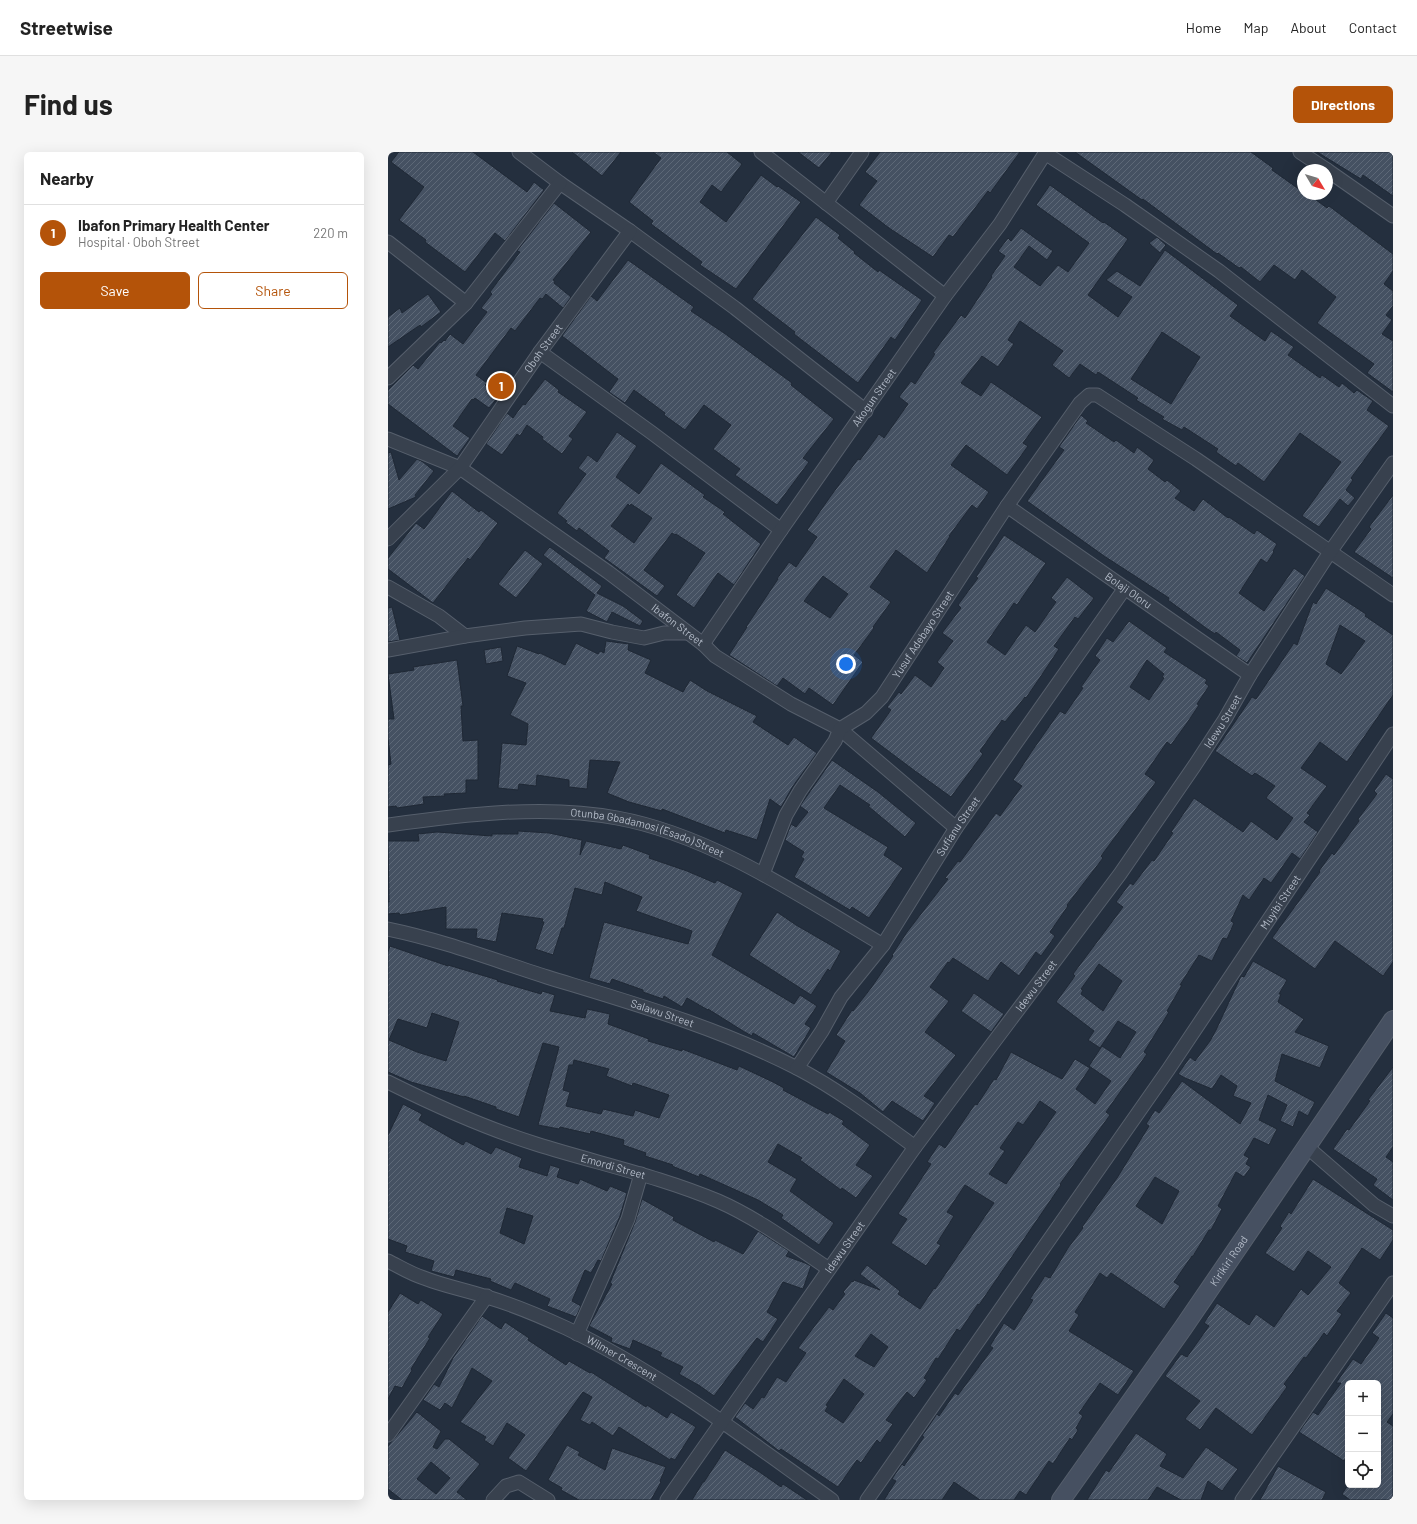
<!DOCTYPE html>
<meta charset="utf-8">
<style>
body{margin:0;font-family:Barlow,sans-serif;background:#f6f6f6;color:#222}
.controls{position:absolute;right:12px;bottom:12px;display:grid;overflow:hidden;border-radius:6px;box-shadow:0 4px 16px #0002}
.controls button{width:36px;height:36px;display:grid;place-items:center;padding:0;border:0;border-bottom:1px solid #e0e0e0;background:#fff;color:#222;font:20px sans-serif}
.compass{position:absolute;left:909px;top:12px;width:36px;height:36px;border-radius:50%;background:#fff;box-shadow:0 4px 16px #0002;rotate:128deg}
.you{position:absolute;left:458px;top:512px;width:14px;height:14px;margin:-10px;border:3px solid #fff;border-radius:50%;background:#1a73e8;box-shadow:0 0 0 6px #1a73e833}
.badge{display:grid;place-items:center;width:26px;height:26px;border-radius:50%;background:#b45309;color:#fff;font-size:13px;font-weight:700}
.pin{position:absolute;translate:-50% -50%;border:2px solid #fff;box-shadow:0 1px 4px #0006}
.list{margin:0;padding:0;list-style:none}
h2{display:flex;justify-content:space-between;align-items:center;height:52px;margin:0;padding:0 16px;font-size:17px}
h2 small{font-size:13px;font-weight:400;color:#767676}
.list li{display:grid;grid-template-columns:26px 1fr auto;gap:12px;align-items:center;box-sizing:border-box;height:56px;padding:0 16px;border-top:1px solid #e0e0e0}
.list b{display:block;font-size:15px;white-space:nowrap}
.list p{margin:0;font-size:13px;white-space:nowrap;color:#767676}
.list em{font-size:13px;font-style:normal;color:#767676}
.actions{display:flex;gap:8px;padding:12px 16px}
.actions a{flex:1;padding:9px 0;border:1px solid #b45309;border-radius:6px;text-align:center;font-size:14px;color:#b45309}
.actions .main{background:#b45309;color:#fff}
.icon{flex:none;width:22px;height:22px;fill:none;stroke:currentColor;stroke-width:2;stroke-linecap:round;stroke-linejoin:round}
.map{position:relative;flex:none;width:1005px;height:1348px;overflow:hidden;border-radius:6px}
header{display:flex;align-items:center;gap:24px;box-sizing:border-box;height:56px;padding:0 20px;background:#fff;border-bottom:1px solid #e0e0e0}
header strong{font-size:19px}
nav{display:flex;gap:22px;margin-inline-start:auto;font-size:14px}
.intro{display:flex;align-items:center;justify-content:space-between;box-sizing:border-box;height:96px;padding:0 24px}
h1{margin:0;font-size:28px}
.button{padding:10px 18px;border-radius:6px;background:#b45309;color:#fff;font-size:14px;font-weight:700}
main{display:flex;gap:24px;padding:0 24px}
aside{flex:1;background:#fff;border-radius:6px;box-shadow:0 4px 16px #0002}
.map>svg:first-child{display:block}
.building{fill:url(#building-hatch);stroke:#1f2835;fill-rule:evenodd}
.lines{fill:none;stroke-linecap:round;stroke-linejoin:round}
.minor-casing{stroke:#565f6c;stroke-width:15}
.secondary-casing{stroke:#565f6c;stroke-width:20}
.minor{stroke:#38414e;stroke-width:13}
.secondary{stroke:#465061;stroke-width:18}
.labels{text-anchor:middle;stroke-width:3;stroke-linejoin:round;paint-order:stroke}
.street-label{font-size:11px;fill:#b4bcc9;stroke:#1d2633}
</style>
<header>
<strong>Streetwise</strong>
<nav><a>Home</a><a>Map</a><a>About</a><a>Contact</a></nav>
</header>
<div class="intro"><h1>Find us</h1><a class="button">Directions</a></div>
<main>
<aside>
<h2>Nearby<small></small></h2>
<ul class="list">
<li><span class="badge">1</span><div><b>Ibafon Primary Health Center</b><p>Hospital · Oboh Street</p></div><em>220 m</em></li>
</ul>
<div class="actions"><a class="main">Save</a><a>Share</a></div>
</aside>
<div class="map">
<svg width="1005" height="1348" viewBox="0 0 1005 1348">
<defs>
<pattern id="building-hatch" width="6" height="6" patternUnits="userSpaceOnUse"><rect width="6" height="6" fill="#455162"/><path d="M-1 1l2-2M0 6l6-6M5 7l2-2" fill="none" stroke="#5d6877"/></pattern>
</defs>
<rect width="100%" height="100%" fill="#242f3e"/>
<g class="building">
<polygon points="11,0 85,0 139,40 146,30 156,38 117,89 107,81 77,120 37,90 38,88 11,68 36,35 3,10"/>
<polygon points="184,0 233,0 214,24"/>
<polygon points="265,0 339,0 354,12 333,40 324,33 312,50 338,70 373,23 389,35 390,34 413,50 348,137 312,113 314,110 263,72 265,69 241,50 273,6"/>
<polygon points="410,0 444,0 431,16"/>
<polygon points="492,0 632,0 602,41 600,39 565,85 561,83 545,105 501,76 471,53 489,29 477,20"/>
<polygon points="687,0 863,0 885,16 884,18 915,40 915,42 920,42 939,56 941,54 1005,102 1005,119 996,132 1005,139 1005,154 998,163 1004,168 994,182 1005,189 1005,240 979,221 986,212 929,171 948,145 914,118 907,128 886,113 872,130 853,115 851,116 830,101 829,102 755,47 754,48"/>
<polygon points="929,0 1005,0 1005,44 975,23 973,27"/>
<path d="M662,33l53,38 1,-1 24,17 -40,56 30,22 14,-20 -26,-17 11,-9 23,15 25,-36 73,55 -8,11 35,25 6,-10 23,16 -6,8 32,23 2,-3 17,12 3,-4 12,10 3,-3 16,11 -6,9 22,16 -38,52 2,2 -7,10 9,8 -7,8 -8,-7 -21,28 -17,-11 39,-54 -41,-29 -36,49 -26,-19 -2,3 -20,-14 2,-3 -34,-22 -2,3 -20,-11 2,-2 -28,-17 2,-2 -40,-26 -2,3 -16,-11 -11,14 -17,-13 11,-14 -43,-30 -12,19 6,4 -16,23 -16,-11 -21,27 20,13 10,-14 51,35 -19,26 5,3 -21,29 -41,-30 -15,20 38,27 -12,17 -5,-4 -23,31h1l-23,37 -31,-23 -26,37 21,15 -18,25 1,1 -20,27 9,7 -30,43 -24,-17 -4,6 -22,-16 -6,8 -48,-31 18,-28h-1l32,-48h-1l12,-17 7,5 21,-30 -10,-7 23,-33 28,-38 2,1 19,-26 5,4 24,-34 -9,-7 12,-16 4,3 20,-30 -2,-1 28,-38 4,3 27,-41 -1,-1 14,-20 -7,-5 10,-13 3,3 10,-13 32,23 -6,9 -18,-14 -15,21 26,19 18,-21 10,7 21,-29 -53,-38zM774,180l38,25 -29,47 -40,-25zM435,424l25,18 -18,24 -26,-17z"/>
<polygon points="166,51 203,80 165,128 167,129 166,131 183,145 175,156 158,142 154,147 152,146 127,179 123,176 88,223 99,231 97,233 111,244 101,256 87,246 85,248 84,247 65,274 82,286 69,304 0,252 0,238 25,213 30,217 52,190 53,191 56,188 57,189 62,182 75,192 99,160 93,156 104,142 102,140 132,100 129,99"/>
<polygon points="428,65 452,83 450,86 467,100 466,101 490,120 491,118 534,148 507,188 503,185 470,231 406,182 407,180 364,147"/>
<polygon points="769,85 778,93 772,101 761,91"/>
<polygon points="240,108 306,155 303,159 336,181 404,231 403,233 446,267 415,306 421,310 389,353 347,323 352,317 325,297 343,273 316,253 297,278 276,263 277,261 246,238 237,251 221,240 230,227 174,184 203,144 209,149"/>
<polygon points="40,142 53,160 33,175 32,173 0,195 0,165 12,156 14,161"/>
<polygon points="157,227 171,238 170,240 199,260 181,284 185,287 174,302 154,287 155,285 139,273 132,284 129,282 114,303 98,292 119,261 125,266 135,252 137,253"/>
<polygon points="693,263 700,269 698,271 726,290 728,288 746,301 749,295 766,308 760,317 777,330 779,328 793,339 787,346 806,359 815,347 840,366 841,365 866,382 869,378 889,392 885,399 886,400 879,411 873,407 851,441 876,459 906,416 917,424 859,511 848,504 852,498 828,480 827,482 818,476 780,448 781,446 716,404 639,349 676,298 671,295"/>
<path d="M229,280l20,14 -21,31 23,17 22,-31 44,32 -2,2 22,15 -2,2 38,30 -27,41 -16,-12 -24,35 -18,-13 29,-42 -29,-19 -1,1 -3,-2 -28,37 21,16 -8,10 -53,-38 5,-7 -30,-23 -2,3 -12,-9 2,-1 -10,-8 29,-39 -8,-6 10,-13 9,7zM240,352l2,2 1,-2 21,14 -18,25 -23,-17z"/>
<polygon points="3,300 11,328 29,307 35,310 46,319 27,343 28,345 0,357 0,301"/>
<polygon points="64,339 91,360 93,358 110,371 82,408 80,406 45,451 0,417 0,406 28,371 36,377"/>
<polygon points="1005,343 1005,426 966,400 983,377 981,375"/>
<polygon points="616,383 658,411 629,453 626,451 599,490 617,503 638,473 647,480 668,450 663,446 679,425 706,446 690,467 687,465 666,494 671,497 651,527 638,546 637,545 617,570 614,568 592,599 595,602 563,645 527,619 483,586 503,558 499,555 511,540 513,542 527,523 543,535 556,516 549,510 565,489 554,481 573,456 570,453 590,426 588,425"/>
<polygon points="162,395 214,434 209,441 235,454 255,469 252,474 224,460 219,470 198,459 207,443 155,403"/>
<polygon points="137,398 155,412 128,446 110,432"/>
<path d="M938,436l40,26 -1,2 28,19v60l-46,67 -27,-20 -19,26 26,18 -20,27 3,2 -6,7 14,10 -18,27 -8,-6 -21,30 -7,-5 -15,22 -6,-5 -12,26 3,2 -7,16 -4,-1 -11,23 -13,-6 -19,30h2l-15,26 2,1 -25,40 3,2 -41,58 4,3 -50,69 1,1 -82,120 -1,-1 -18,27 -3,-2 -19,30 -2,-1 -12,20 3,2 -13,18 -7,-6 -21,28 7,4 -13,19 -3,-3 -16,23 -4,-3 -19,27 -57,-38 -2,2 -44,-34 10,-14 8,6 9,-12 2,1 13,-21 9,5 20,-29 -8,-5 31,-41 4,3 12,-16 -2,-2 9,-11 1,1 1,-2 26,10 -20,-16 7,-9 33,26 -2,3 22,15 14,-21 1,1 59,-86 -29,-18 -18,27 7,4 -17,27 4,2 -15,21 -35,-23 16,-24 -9,-5 33,-50 -4,-2 12,-18 6,4 30,-44 2,1 17,-26 2,1 15,-28 51,27 13,-20 15,9 -14,21 19,15 16,-23 -22,-15 13,-20 18,12 16,-26 -18,-11 -18,27 -12,-8 6,-9 -38,-29 19,-26 -2,-2 50,-67 -7,-5 14,-19 3,2 19,-25 2,1 19,-28 -2,-1 23,-34 49,34 8,-11 26,19 16,-22 -27,-20 9,-12 -20,-13 -3,3 -37,-25 37,-54 4,2 38,-56 3,2 16,-43 3,2zM952,473l25,16 -24,33 -15,-10zM711,812l23,17 -19,30 -22,-17 2,-4 -2,-1zM652,949l16,11 -50,72 -17,-10 16,-23 -5,-3 18,-26 5,3zM483,1182l17,13 -14,20 -19,-11zM456,1227l20,15 -21,29 -18,-12 3,-5 -2,-1z"/>
<polygon points="4,455 12,488 0,490 0,456"/>
<path d="M741,469l38,27 -3,4 43,28 -2,3 4,3 -12,18 2,1 -12,18 -16,22 -4,-3 -22,32 11,8 -55,74 2,2 -36,47 1,1 -18,26 5,4 -14,20 -5,-4 -17,24 -18,-14 -13,19 -35,-23 -4,5 -1,-1 -18,25 19,14 -24,31 31,23 -32,41 11,7 -12,18 -31,-20 -9,11 -23,-19 -34,-21 19,-31 -9,-6 16,-25 1,1 18,-23 22,-32 -1,-1 15,-23 41,-53 -3,-1 13,-17 2,1 36,-49 4,3 22,-30 -9,-6 19,-29 28,-40 5,3 18,-26 -2,-1 19,-27 -5,-4 12,-18 6,4zM759,508l17,14 -2,3 2,1 -15,22 -19,-13z"/>
<polygon points="218,489 241,492 240,498 263,508 257,521 295,540 302,528 319,539 369,564 365,570 400,593 406,585 429,601 405,634 393,655 382,647 369,688 338,678 337,681 274,657 274,659 241,650 219,641 232,610 202,608 199,637 181,635 181,628 149,623 148,634 131,632 130,638 110,636 114,591 138,593 140,572 122,563 138,531 119,524 129,494 151,502 152,501 177,513 188,491 210,502 212,499 216,501"/>
<polygon points="113,495 115,509 98,512 96,498"/>
<polygon points="69,508 75,554 73,554 75,589 90,588 90,628 78,628 78,641 56,642 57,644 35,645 36,652 9,656 8,654 0,655 0,613 3,612 0,586 0,567 6,567 0,522 26,518 25,515"/>
<polygon points="444,608 490,640 528,671 517,685 480,654 482,653 452,633 436,656 500,695 496,703 515,716 481,766 464,755 462,758 406,725 416,707 413,705 416,700 397,688 403,672 408,675 420,660 412,654"/>
<polygon points="998,622 1005,627 1005,810 995,824 947,789 927,817 884,786 932,720 931,719 944,701 946,703 971,669 970,667 989,642 986,639"/>
<polygon points="130,679 161,681 194,688 192,703 198,689 233,697 235,693 262,703 261,706 299,719 327,731 329,728 355,741 324,803 406,852 412,843 429,854 417,872 423,876 406,905 365,881 364,884 355,879 320,857 320,858 299,846 294,855 276,844 275,847 255,840 255,838 224,827 222,832 201,826 216,770 300,792 304,779 248,759 254,745 217,730 214,743 187,736 176,776 174,776 165,803 147,797 156,770 154,770 155,767 114,761 108,790 88,786 89,777 58,777 58,755 12,763 11,761 0,762 0,750 1,750 0,689 31,689 30,682 49,680 104,684 104,682 130,682"/>
<polygon points="389,760 408,773 453,799 442,819 440,817 423,843 361,803"/>
<path d="M2,794l58,20v-1l50,15 -1,1 44,13 1,-3 13,4 -5,16 35,7 2,-9 23,5 -2,10 41,15 -1,2 34,10v-2l55,21 2,-4 34,16 11,6 -1,2 45,24 1,-2 15,9 -2,3 28,21 -14,20 17,11 -17,22 -14,-10 -1,2 -41,-30 2,-2 -24,-14 -10,18 29,17 -7,12 44,32 -15,22 -38,-27 2,-3 -25,-15 -58,-26 -1,3 -27,-11 1,-1 -28,-9 1,-3 -23,-8 1,-5 -33,-9 -1,3 -30,-7 -1,2 -21,-4 21,-78 -16,-4 -24,74 -23,-8v-2l-32,-11v1l-53,-15 -23,-10v-120zM44,861l27,9 -13,39 -29,-9 -28,-12 9,-21 29,9zM186,908l35,9 -3,7 26,10 1,-3 36,12 -10,23 -24,-8 -2,6 -30,-7 -2,5 -35,-8 4,-14 -7,-2 6,-25h4z"/>
<path d="M865,809l34,19 -8,14h2l-3,8 26,17 -9,13 34,14 -9,22 -38,-14 -7,27 40,21 -7,14 -9,-5 -6,16 -13,-6 7,-16 -19,-10 -9,25 18,9 -8,16 -15,-7 -10,17 5,3 -3,6 5,3 -7,10 -8,-5 -18,34 4,3 -11,21h-2l-16,26h-1l-18,26 6,4 -16,23 -53,-36 -4,5 -7,-5 -25,39 4,3 -10,16 65,40 -16,24 -18,-12 -21,30 4,3 -7,12 2,2 -6,10 -2,-2 -17,26 -4,-3 -23,34 -6,-4 -6,9h-34l-26,-18 -12,18h-58l12,-19 -4,-2 10,-15 2,2 20,-29 -2,-1 15,-22 2,2 16,-23 3,2 35,-47 -3,-2 14,-23 10,7 19,-30 -3,-1 15,-23 5,2 18,-30 15,-20 -1,-1 35,-49 32,-52 -3,-2 9,-14 4,3 23,-32 58,43 11,-21 -18,-7 4,-10 -16,-11 -9,14 -27,-11 -7,-4 12,-17 5,4 15,-20 6,-11 25,-54 3,1zM767,1025l24,14 -17,33 -26,-18z"/>
<polygon points="586,841 616,862 603,880 573,859"/>
<polygon points="1005,915 1005,995 998,1005 1005,1010 1005,1048 985,1033 989,1027 945,997 959,977 961,978 982,949 980,948"/>
<path d="M15,952l19,10 -3,6 44,25 3,-4 25,13 5,-7 26,11 -3,9 28,9 3,-11 10,3 -3,9 21,7 2,-5 27,12 3,-5 17,7 -7,23 -19,45 -3,-1 -7,13 -6,-3 -13,31 9,5 -5,11 -29,-11 3,-7 -35,-16 -4,7 -21,-9 1,-2 -35,-9 -2,7 -23,-6 3,-10 -29,-9 2,-6 -19,-7v-104zM119,1056l26,8 -9,28 -24,-11z"/>
<polygon points="925,1027 1005,1078 1005,1088 992,1108 974,1096 951,1131 963,1141 949,1159 954,1162 939,1184 936,1181 918,1206 916,1205 896,1232 899,1235 864,1283 828,1256 812,1278 797,1267 812,1249 777,1224 793,1202 799,1205 821,1174 816,1171 829,1151 861,1173 868,1162 886,1175 913,1137 920,1143 943,1115 920,1099 906,1120 877,1101 894,1076 892,1074 901,1060 903,1062"/>
<polygon points="254,1047 286,1065 285,1068 326,1090 327,1088 355,1102 370,1079 401,1099 398,1104 417,1111 423,1114 415,1137 395,1130 379,1160 390,1167 375,1190 369,1186 326,1244 312,1234 291,1222 295,1215 272,1204 274,1201 245,1188 242,1197 223,1190 224,1186 201,1174 224,1132 222,1131 247,1070"/>
<polygon points="12,1141 30,1152 33,1148 55,1162 40,1185 42,1186 23,1217 24,1218 14,1236 7,1234 0,1247 0,1160"/>
<polygon points="998,1161 1005,1166 1005,1262 999,1270 1005,1274 1005,1348 962,1348 954,1342 960,1333 990,1333 990,1231 960,1231 960,1303 956,1309 911,1280 925,1260 930,1263 953,1231 948,1231 965,1207 973,1212 991,1186 984,1181"/>
<polygon points="94,1164 113,1177 117,1170 141,1186 140,1188 178,1213 181,1209 202,1221 203,1220 258,1255 259,1253 279,1266 283,1260 308,1275 287,1308 283,1306 282,1308 231,1275 225,1284 204,1270 202,1273 192,1268 204,1245 195,1240 138,1319 120,1306 137,1283 119,1271 105,1294 96,1288 98,1285 72,1270 104,1229 84,1216 64,1256 57,1251 52,1258 35,1248 46,1232 51,1235 65,1206"/>
<path d="M29,1260l24,19 -8,16 4,2 8,-10h4l31,25 -23,28 10,8h-65l-14,-11v-43zM43,1310l19,16 -14,16 -19,-15z"/>
<polygon points="748,1281 779,1302 772,1314 795,1326 818,1295 850,1317 834,1339 820,1329 813,1348 793,1348 769,1335 760,1348 699,1348 718,1318 721,1320"/>
<polygon points="179,1293 192,1300 190,1303 217,1318 224,1296 278,1315 272,1329 273,1330 263,1348 191,1348 173,1338 174,1336 160,1328"/>
<polygon points="337,1298 373,1321 393,1335 395,1332 419,1348 304,1348 315,1330 316,1330"/>
<polygon points="890,1314 938,1340 934,1348 872,1348"/>
</g>
<g class="lines">
<g class="minor-casing">
<g id="minor">
<polyline points="131,0 172,31 242,79 347,156 478,259"/>
<polyline points="373,0 557,144"/>
<polyline points="912,0 939,18"/>
<polyline points="657,1 737,53 831,119 1005,254"/>
<polyline points="939,18 1005,64"/>
<polyline points="438,51 474,0"/>
<polyline points="0,90 78,151"/>
<polyline points="152,200 264,281 393,378"/>
<polyline points="0,226 78,151 172,31"/>
<path id="s1" d="M0,287l72,29 148,104 95,72 12,12 76,48 49,25 116,99"/>
<path id="s2" d="M619,354l243,169"/>
<path id="s3" d="M0,387l72,-71 80,-116 90,-121"/>
<polyline points="0,435 51,464 77,484"/>
<path id="s4" d="M315,492l78,-114 164,-234 55,-72 46,-72"/>
<polyline points="0,498 77,484 137,476 193,472 224,480 256,486 276,481 299,481"/>
<path id="s5" d="M0,673c72,-10 157,-21 229,-7 94,17 185,79 266,127"/>
<path id="s6" d="M375,722l23,-59 14,-24 35,-50 5,-12 26,-16 16,-16 125,-191 73,-103 9,-8h8l99,64 197,136"/>
<path id="s7" d="M0,777c54,11 106,31 159,48 85,26 170,50 250,91 42,22 80,51 118,79"/>
<path id="s8" d="M409,916l25,-37 19,-34 42,-52 73,-117 169,-240"/>
<path id="s9" d="M0,930c48,24 97,46 148,62 60,19 123,32 182,57 39,17 75,44 111,68"/>
<polyline points="918,994 986,1053 1005,1064"/>
<path id="s10" d="M0,1109c12,6 23,13 36,17 20,8 42,12 63,19 27,8 53,19 79,31 96,46 180,111 266,172"/>
<polyline points="189,1182 240,1067 253,1022"/>
<polyline points="0,1283 99,1144"/>
<polyline points="105,1348 118,1334 131,1330 160,1348"/>
<path id="s11" d="M279,1348l248,-353 205,-273 75,-109 30,-46 25,-44 80,-123 63,-89"/>
<path id="s12" d="M479,1348l301,-430 225,-336"/>
<polyline points="854,1348 1005,1131"/>
</g>
</g>
<g class="secondary-casing">
<g id="secondary">
<path id="s13" d="M673,1348l122,-172 210,-308"/>
</g>
</g>
<use href="#minor" class="minor"/>
<use href="#secondary" class="secondary"/>
</g>
<g class="labels">
<g class="street-label">
<text dy="4" stroke="none"><textPath href="#s3" startOffset="247">Oboh Street</textPath></text>
<text dy="4" stroke="none"><textPath href="#s4" startOffset="300">Akogun Street</textPath></text>
<text dy="4" stroke="none"><textPath href="#s2" startOffset="148">Bolaji Oloru</textPath></text>
<text dy="4" stroke="none"><textPath href="#s1" startOffset="346">Ibafon Street</textPath></text>
<text dy="4" stroke="none"><textPath href="#s6" startOffset="293">Yusuf Adebayo Street</textPath></text>
<text dy="4" stroke="none"><textPath href="#s11" startOffset="957">Idewu Street</textPath></text>
<text dy="4" stroke="none"><textPath href="#s8" startOffset="291">Sufianu Street</textPath></text>
<text dy="4" stroke="none"><textPath href="#s5" startOffset="263">Otunba Gbadamosi (Esado) Street</textPath></text>
<text dy="4" stroke="none"><textPath href="#s12" startOffset="727">Muyibi Street</textPath></text>
<text dy="4" stroke="none"><textPath href="#s11" startOffset="633">Idewu Street</textPath></text>
<text dy="4" stroke="none"><textPath href="#s7" startOffset="287">Salawu Street</textPath></text>
<text dy="4" stroke="none"><textPath href="#s9" startOffset="241">Emordi Street</textPath></text>
<text dy="4" stroke="none"><textPath href="#s11" startOffset="309">Idewu Street</textPath></text>
<text dy="4" stroke="none"><textPath href="#s13" startOffset="292">Kirikiri Road</textPath></text>
<text dy="4" stroke="none"><textPath href="#s10" startOffset="254">Wilmer Crescent</textPath></text>
</g>
</g>
</svg>
<div class="controls">
<button>+</button>
<button>−</button>
<button><svg class="icon" aria-label="locate" viewBox="0 0 24 24"><circle cx="12" cy="12" r="6"/><path d="M12 2v4M12 18v4M2 12h4M18 12h4"/></svg></button>
</div>
<svg class="compass" viewBox="-18 -18 36 36"><path d="M0-13l5 13h-10z" fill="#e53935"/><path d="M0 13l5-13h-10z" fill="#767676"/></svg>
<div class="you"></div>
<div class="pin badge" style="left:113px;top:234px">1</div>
</div>
</main>
